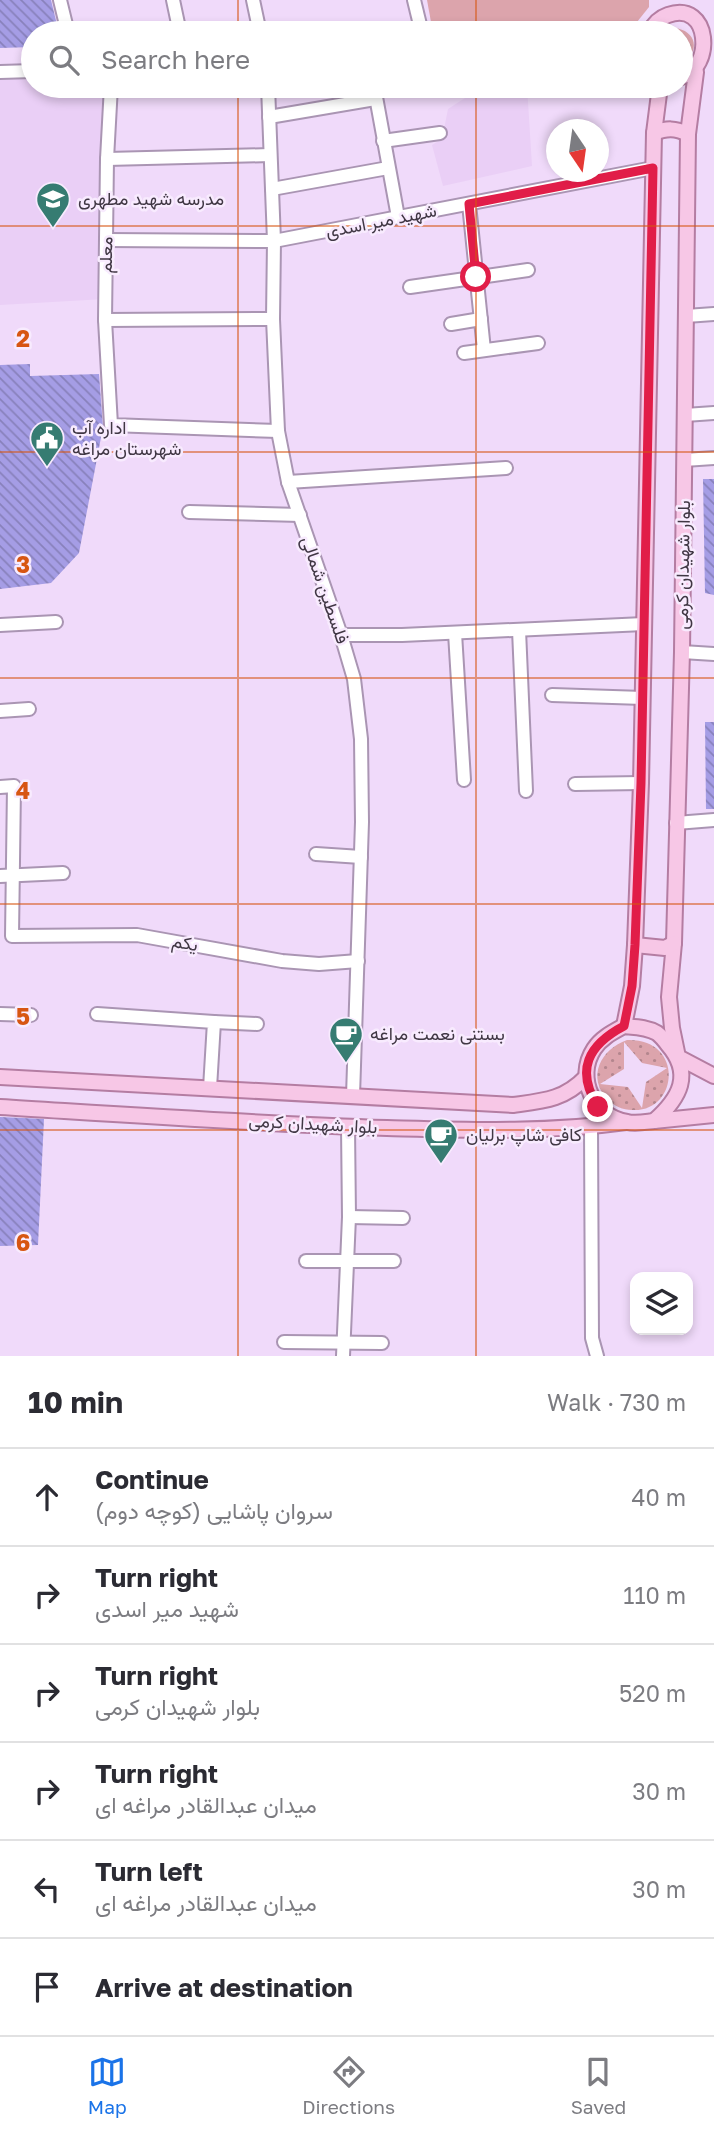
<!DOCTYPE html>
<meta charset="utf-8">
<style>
body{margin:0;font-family:"Golos Text",Vazirmatn,sans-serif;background:#f7f7f7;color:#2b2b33}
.controls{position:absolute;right:21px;bottom:21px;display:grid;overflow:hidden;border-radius:14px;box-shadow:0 4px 10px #0003}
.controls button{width:63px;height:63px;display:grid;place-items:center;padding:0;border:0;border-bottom:2px solid #e1e1e2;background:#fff;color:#2b2b33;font:35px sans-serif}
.compass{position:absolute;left:546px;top:119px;width:63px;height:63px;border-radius:50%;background:#fff;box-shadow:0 4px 10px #0003;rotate:167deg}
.stop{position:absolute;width:21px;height:21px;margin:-16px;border:5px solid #e11d48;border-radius:50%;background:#fff}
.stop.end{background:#e11d48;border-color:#fff;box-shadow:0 2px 7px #0008}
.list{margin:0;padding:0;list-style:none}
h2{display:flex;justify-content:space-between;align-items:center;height:91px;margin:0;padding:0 28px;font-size:30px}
h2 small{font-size:23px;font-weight:400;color:#7c7c81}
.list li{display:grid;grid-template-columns:46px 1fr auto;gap:21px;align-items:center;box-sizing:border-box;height:98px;padding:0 28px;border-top:2px solid #e1e1e2}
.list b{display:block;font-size:26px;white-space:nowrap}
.list p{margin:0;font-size:23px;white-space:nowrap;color:#7c7c81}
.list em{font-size:23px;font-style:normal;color:#7c7c81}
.icon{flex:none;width:38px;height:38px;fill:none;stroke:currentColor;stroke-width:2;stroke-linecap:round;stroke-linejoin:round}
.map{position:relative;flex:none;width:714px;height:1356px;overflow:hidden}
.search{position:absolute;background:#fff;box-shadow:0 4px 10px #0003;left:21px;right:21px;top:21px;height:77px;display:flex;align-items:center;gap:18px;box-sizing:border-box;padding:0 24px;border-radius:38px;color:#7c7c81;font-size:26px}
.sheet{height:679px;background:#fff}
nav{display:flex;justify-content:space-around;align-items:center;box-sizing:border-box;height:98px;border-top:2px solid #e1e1e2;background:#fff;font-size:19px;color:#7c7c81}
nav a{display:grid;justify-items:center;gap:4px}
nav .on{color:#1a73e8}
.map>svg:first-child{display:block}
.built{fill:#eacff6}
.grass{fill:url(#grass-dots);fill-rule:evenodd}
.park{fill:#dca4ac}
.building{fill:url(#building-back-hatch)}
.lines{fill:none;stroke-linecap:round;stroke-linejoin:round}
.minor-casing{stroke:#aa95b3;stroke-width:16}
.major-casing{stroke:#b47da2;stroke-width:18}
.minor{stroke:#fff;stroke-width:12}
.major{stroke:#f7c7e6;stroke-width:14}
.route{stroke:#e11d48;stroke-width:9}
.grid{fill:none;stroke:#d75612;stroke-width:2;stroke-opacity:0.55}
.labels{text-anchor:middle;stroke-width:5;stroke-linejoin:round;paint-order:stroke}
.poi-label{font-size:18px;fill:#403744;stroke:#f8ebfe;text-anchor:start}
.street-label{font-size:18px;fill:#403744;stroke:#f8ebfe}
.grid-label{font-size:23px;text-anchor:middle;font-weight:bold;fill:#d75612;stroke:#f8ebfe;stroke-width:5;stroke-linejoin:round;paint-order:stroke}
</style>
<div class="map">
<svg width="714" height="1356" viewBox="0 0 714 1356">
<defs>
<pattern id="grass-dots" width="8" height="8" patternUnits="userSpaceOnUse" patternTransform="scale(1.75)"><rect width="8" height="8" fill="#dca4ac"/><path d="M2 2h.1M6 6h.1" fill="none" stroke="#b4868e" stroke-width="1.8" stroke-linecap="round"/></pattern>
<pattern id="building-back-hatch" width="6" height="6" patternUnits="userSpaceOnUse" patternTransform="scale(1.75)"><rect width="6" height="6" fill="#a59de5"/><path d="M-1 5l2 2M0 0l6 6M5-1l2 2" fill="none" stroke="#8881bb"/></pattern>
</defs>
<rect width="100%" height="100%" fill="#f0dafa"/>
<g class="built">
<polygon points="33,77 33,86 111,86 105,299 0,305 0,80"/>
<polygon points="466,86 527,86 532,166 443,186 432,145 442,139 448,109 465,98"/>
</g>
<g class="grass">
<path d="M674,28c23,2 27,25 7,35v-30h-18z"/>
<path d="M627,1040c58,-2 52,73 5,70 -9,0 -18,-4 -24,-10 -22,-23 -7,-51 19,-60zM624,1042l18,21 25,5 -21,14 -4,26 -14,-21 -28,-3 24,-15z"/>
</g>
<polygon class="park" points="427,0 649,0 649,7 633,27 433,33"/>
<g class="building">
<polygon points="0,0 51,0 59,33 33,33 33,47 0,48"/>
<polygon points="30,364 30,376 99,374 103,427 79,553 51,583 0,589 0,365"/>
<polygon points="703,479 714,479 714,595 705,593"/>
<polygon points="705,722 714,722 714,809 706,809"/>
<polygon points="0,1117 44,1119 38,1245 0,1246"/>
</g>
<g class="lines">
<g class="minor-casing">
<g id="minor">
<polyline points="60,0 68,33"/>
<polyline points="173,0 180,33"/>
<polyline points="253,0 260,33"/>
<polyline points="414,0 422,33"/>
<polyline points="0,72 33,71"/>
<polyline points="111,86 107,159 105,320 111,425 278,431"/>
<polyline points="268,86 274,241 273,319 278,431 288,482 341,635 354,679 361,739 362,822 353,1096"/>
<polyline points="374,86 398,217"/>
<polyline points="269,117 375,99"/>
<polyline points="383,141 440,133"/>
<polyline points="107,159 270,155"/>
<polyline points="272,189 388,168"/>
<polyline points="469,204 484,350"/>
<polyline points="106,240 274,241 653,168"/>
<polyline points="410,287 528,270"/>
<polyline points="686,316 714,314"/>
<polyline points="105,320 273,319"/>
<polyline points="451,324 481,319"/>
<polyline points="464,353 538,343"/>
<polyline points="685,415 714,413"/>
<polyline points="684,460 714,458"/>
<polyline points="288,482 506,468"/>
<polyline points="189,512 300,515"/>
<polyline points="0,625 56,622"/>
<polyline points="519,630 526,791"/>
<polyline points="455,633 464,780"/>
<polyline points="341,635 402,635 644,624"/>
<polyline points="682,652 714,654"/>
<polyline points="552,695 643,698"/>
<polyline points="0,711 29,709"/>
<polyline points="575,784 641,783"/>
<polyline points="0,787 14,786 12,936 137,935 282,961 319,964 358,961"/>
<polyline points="676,823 714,820"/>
<polyline points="316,854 361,857"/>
<polyline points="0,876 63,873"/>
<polyline points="0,1014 31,1015"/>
<polyline points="97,1014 214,1022 210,1088"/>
<polyline points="214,1022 257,1024"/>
<polyline points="591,1127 592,1338 597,1356"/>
<polyline points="349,1217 403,1218"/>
<polyline points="306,1261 394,1261"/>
<polyline points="284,1342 382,1343"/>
<polyline points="343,1356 349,1217 348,1127"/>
</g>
</g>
<g class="major-casing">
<g id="major">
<path d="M649,33c4,-8 10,-15 19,-18 43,-15 46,54 13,62"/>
<polyline points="696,72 688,134 682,652 674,943 669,997 672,1028 678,1057 714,1076"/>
<path d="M654,133c13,-5 21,-5 34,1"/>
<polyline points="635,945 665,948 674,943"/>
<polyline points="624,1026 632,986 635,945 641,783 654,133 660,86"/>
<path d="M624,1026c11,1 23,1 33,7 4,3 8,8 11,12 25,29 12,53 -14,76 -9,1 -18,3 -27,1 -33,-5 -52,-44 -33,-73 7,-11 19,-17 30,-23z"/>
<path d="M0,1077l513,28c30,-4 51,-5 73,-28"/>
<path d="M0,1107c129,8 258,17 387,21 80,2 159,5 239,-6"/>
<polyline points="654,1121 714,1115"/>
</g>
</g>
<use href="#minor" class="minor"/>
<use href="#major" class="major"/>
</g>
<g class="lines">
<path class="route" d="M476,277l-7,-73 184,-36 -12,615 -6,162 -3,41 -8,40c-36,19 -49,44 -26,81"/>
</g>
<path class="grid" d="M238,0v33M476,0v33M238,86v1270M476,86v1270M0,226h714M0,452h714M0,678h714M0,904h714M0,1130h714"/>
<defs>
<g id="school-pin" transform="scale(1.75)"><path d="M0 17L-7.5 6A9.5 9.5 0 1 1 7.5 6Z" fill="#367c72" stroke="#f8ebfe"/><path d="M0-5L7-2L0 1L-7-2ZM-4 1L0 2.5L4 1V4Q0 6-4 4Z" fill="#fff"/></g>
<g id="civic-pin" transform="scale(1.75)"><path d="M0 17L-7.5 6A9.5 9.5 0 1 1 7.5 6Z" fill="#367c72" stroke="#f8ebfe"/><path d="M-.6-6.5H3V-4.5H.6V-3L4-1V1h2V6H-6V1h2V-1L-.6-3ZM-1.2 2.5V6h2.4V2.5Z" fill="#fff"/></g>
<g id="cafe-pin" transform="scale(1.75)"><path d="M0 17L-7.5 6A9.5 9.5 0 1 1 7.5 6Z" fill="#367c72" stroke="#f8ebfe"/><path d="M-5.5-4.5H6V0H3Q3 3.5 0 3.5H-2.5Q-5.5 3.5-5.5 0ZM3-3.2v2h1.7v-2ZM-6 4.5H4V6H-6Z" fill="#fff"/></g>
</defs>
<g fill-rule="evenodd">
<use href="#school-pin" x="53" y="199"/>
<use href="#civic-pin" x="47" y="438"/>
<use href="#cafe-pin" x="346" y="1034"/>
<use href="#cafe-pin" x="441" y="1135"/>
</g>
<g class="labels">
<g class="poi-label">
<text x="78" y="205">مدرسه شهید مطهری</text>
<text x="72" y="434">اداره آب<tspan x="72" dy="21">شهرستان مراغه</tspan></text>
<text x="370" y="1040">بستنی نعمت مراغه</text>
<text x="466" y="1141">کافی شاپ برلیان</text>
</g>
<g class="street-label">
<text transform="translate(381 221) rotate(-11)" y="6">شهید میر اسدی</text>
<text transform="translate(106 255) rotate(-89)" y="6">معلم</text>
<text transform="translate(683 565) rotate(-89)" y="6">بلوار شهیدان کرمی</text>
<text transform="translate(325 590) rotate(71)" y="6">فلسطین شمالی</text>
<text transform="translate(185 943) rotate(10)" y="6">یکم</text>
<text transform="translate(313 1124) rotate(3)" y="6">بلوار شهیدان کرمی</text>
</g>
</g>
<g class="grid-label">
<text x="23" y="347">2</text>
<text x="23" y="573">3</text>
<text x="23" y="799">4</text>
<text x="23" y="1025">5</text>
<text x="23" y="1251">6</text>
</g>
</svg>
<div class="controls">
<button><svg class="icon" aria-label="layers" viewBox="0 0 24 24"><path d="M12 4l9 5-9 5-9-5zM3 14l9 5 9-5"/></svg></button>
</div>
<svg class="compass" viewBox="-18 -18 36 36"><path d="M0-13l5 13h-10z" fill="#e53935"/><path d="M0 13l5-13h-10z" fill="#7c7c81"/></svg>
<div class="stop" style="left:476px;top:277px"></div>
<div class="stop end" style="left:598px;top:1107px"></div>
<div class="search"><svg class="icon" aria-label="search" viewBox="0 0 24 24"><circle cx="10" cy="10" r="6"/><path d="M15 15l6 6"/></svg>Search here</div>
</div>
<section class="sheet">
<h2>10 min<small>Walk · 730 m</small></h2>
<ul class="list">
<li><svg class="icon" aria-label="ahead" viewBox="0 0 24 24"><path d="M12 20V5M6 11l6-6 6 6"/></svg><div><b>Continue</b><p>سروان پاشایی (کوچه دوم)</p></div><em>40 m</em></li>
<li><svg class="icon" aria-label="right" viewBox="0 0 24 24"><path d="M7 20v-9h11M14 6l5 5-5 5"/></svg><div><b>Turn right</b><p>شهید میر اسدی</p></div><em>110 m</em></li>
<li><svg class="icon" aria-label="right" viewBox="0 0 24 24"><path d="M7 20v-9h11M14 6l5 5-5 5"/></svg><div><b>Turn right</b><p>بلوار شهیدان کرمی</p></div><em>520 m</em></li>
<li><svg class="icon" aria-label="right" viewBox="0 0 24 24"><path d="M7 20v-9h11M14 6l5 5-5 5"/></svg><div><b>Turn right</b><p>میدان عبدالقادر مراغه ای</p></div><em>30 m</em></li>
<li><svg class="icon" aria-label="left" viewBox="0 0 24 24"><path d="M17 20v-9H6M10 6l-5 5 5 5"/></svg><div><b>Turn left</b><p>میدان عبدالقادر مراغه ای</p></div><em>30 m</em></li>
<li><svg class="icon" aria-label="arrive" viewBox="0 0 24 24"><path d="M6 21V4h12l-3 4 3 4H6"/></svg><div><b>Arrive at destination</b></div></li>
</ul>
</section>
<nav>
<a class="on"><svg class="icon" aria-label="map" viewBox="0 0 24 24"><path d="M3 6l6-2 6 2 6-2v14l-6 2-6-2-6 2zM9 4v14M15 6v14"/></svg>Map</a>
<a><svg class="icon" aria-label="directions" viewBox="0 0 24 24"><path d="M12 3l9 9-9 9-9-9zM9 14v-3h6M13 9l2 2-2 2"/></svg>Directions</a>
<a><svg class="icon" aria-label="saved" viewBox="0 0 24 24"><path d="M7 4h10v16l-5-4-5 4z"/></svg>Saved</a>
</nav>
